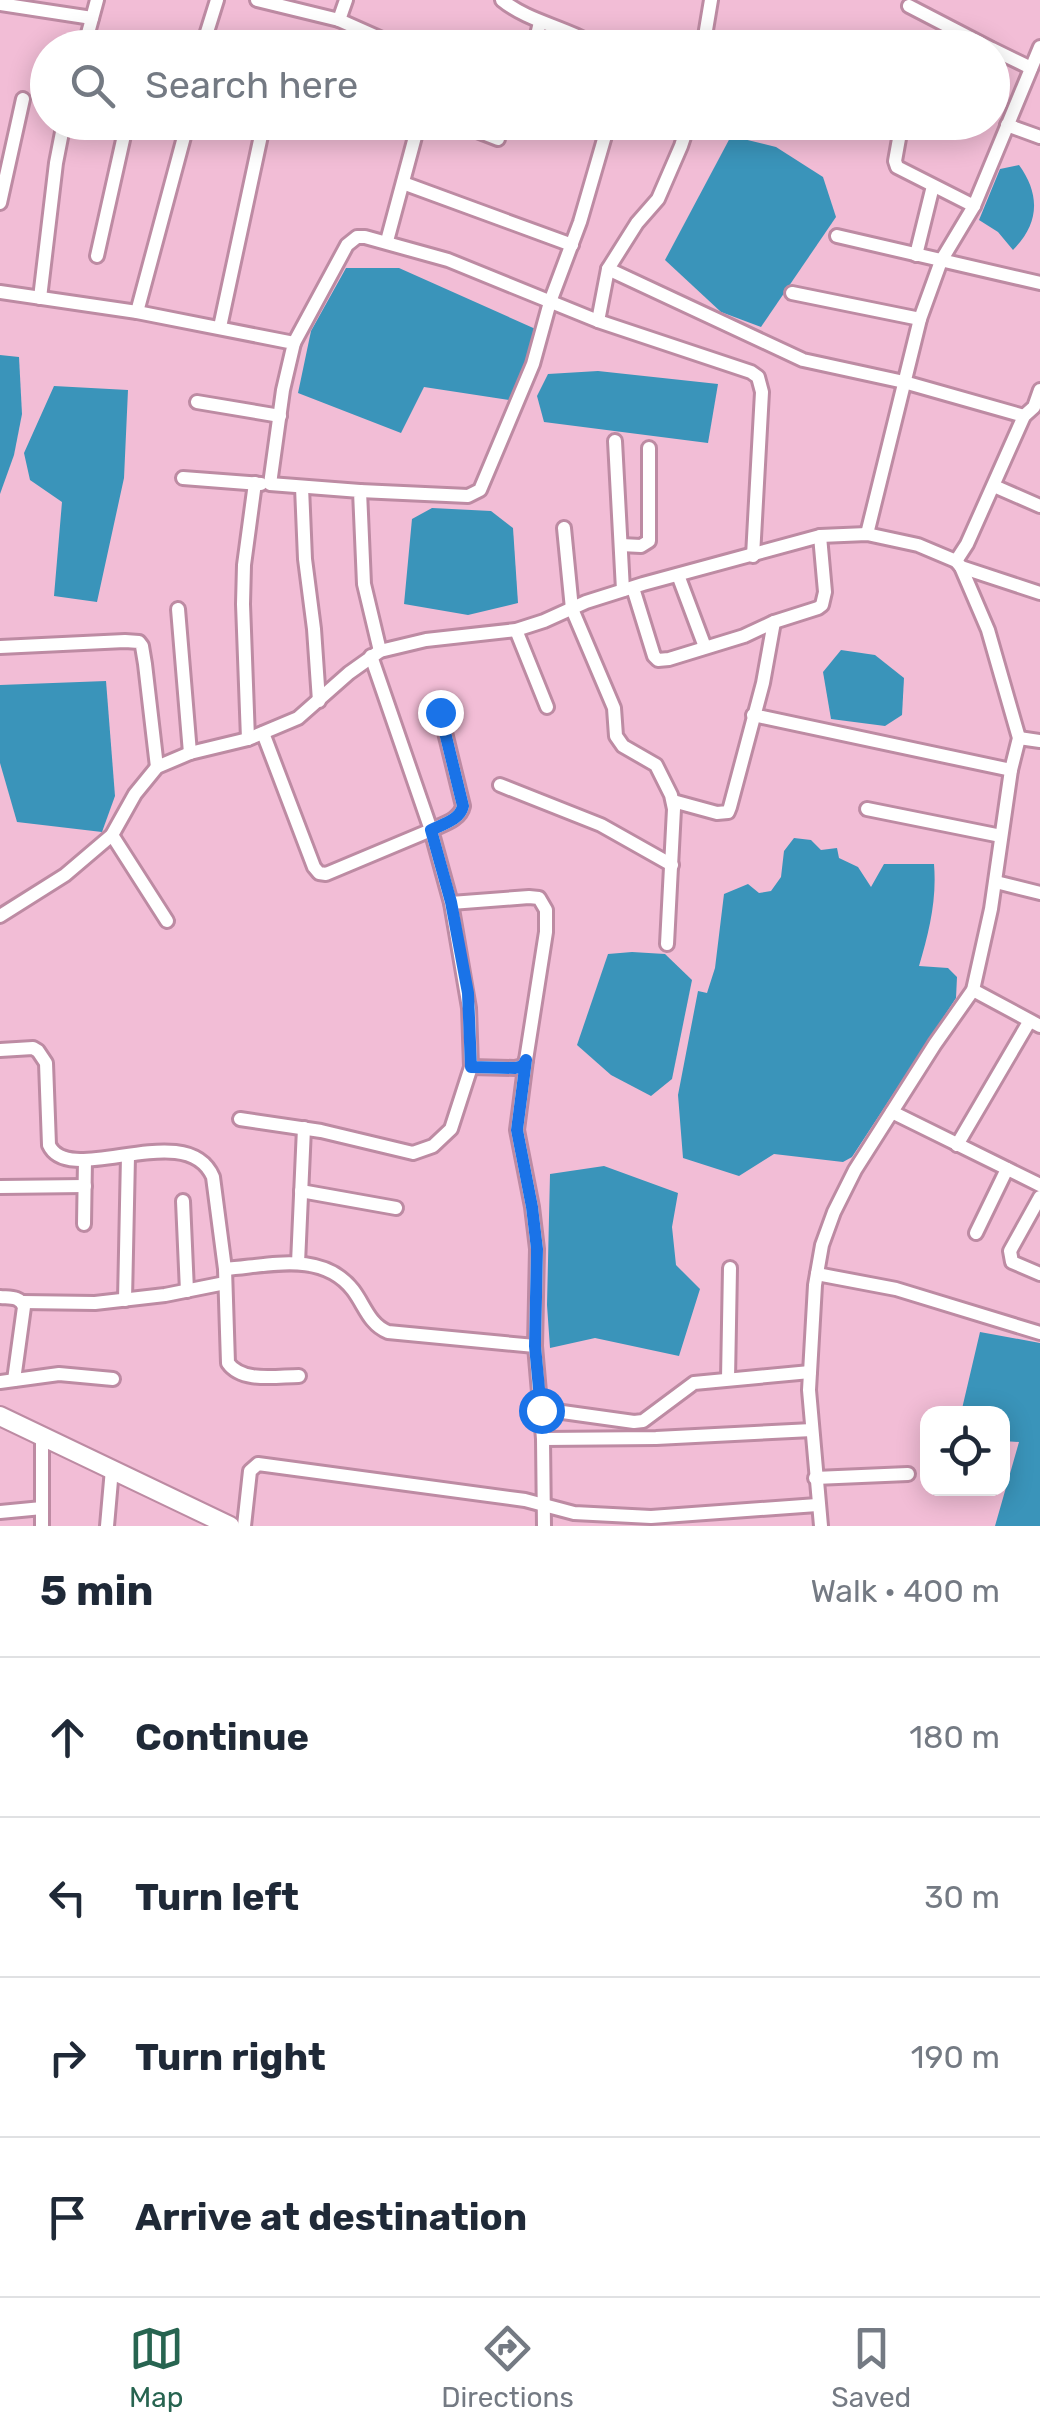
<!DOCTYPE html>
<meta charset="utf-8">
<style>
body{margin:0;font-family:Rubik,sans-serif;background:#f2f2f3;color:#1f2937}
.controls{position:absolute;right:30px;bottom:30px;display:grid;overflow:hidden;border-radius:20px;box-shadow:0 5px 25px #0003}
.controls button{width:90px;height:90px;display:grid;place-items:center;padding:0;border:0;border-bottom:2px solid #e0e1e3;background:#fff;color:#1f2937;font:50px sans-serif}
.stop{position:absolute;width:30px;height:30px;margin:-22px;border:8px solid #1a73e8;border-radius:50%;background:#fff}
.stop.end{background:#1a73e8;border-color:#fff;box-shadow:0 2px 10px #0008}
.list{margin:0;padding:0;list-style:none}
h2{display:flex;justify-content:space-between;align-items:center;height:130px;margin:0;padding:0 40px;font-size:42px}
h2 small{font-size:32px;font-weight:400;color:#747a83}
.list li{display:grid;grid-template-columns:65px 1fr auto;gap:30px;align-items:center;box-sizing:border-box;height:160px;padding:0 40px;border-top:2px solid #e0e1e3}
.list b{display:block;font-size:38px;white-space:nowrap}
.list em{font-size:32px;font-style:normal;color:#747a83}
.icon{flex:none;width:55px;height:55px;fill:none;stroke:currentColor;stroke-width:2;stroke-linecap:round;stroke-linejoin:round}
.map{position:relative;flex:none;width:1040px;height:1526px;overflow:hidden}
.search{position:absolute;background:#fff;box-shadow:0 5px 25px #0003;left:30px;right:30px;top:30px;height:110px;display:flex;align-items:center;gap:25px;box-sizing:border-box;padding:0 35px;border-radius:55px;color:#747a83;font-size:38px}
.sheet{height:770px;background:#fff}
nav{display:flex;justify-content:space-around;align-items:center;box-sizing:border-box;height:140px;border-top:2px solid #e0e1e3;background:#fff;font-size:28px;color:#747a83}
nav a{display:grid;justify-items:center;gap:5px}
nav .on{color:#276450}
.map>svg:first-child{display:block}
.water{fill:#3a94ba}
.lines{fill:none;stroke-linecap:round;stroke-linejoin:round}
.minor-casing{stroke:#bd8ba3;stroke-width:18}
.secondary-casing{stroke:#bd8ba3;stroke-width:22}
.minor{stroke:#fff;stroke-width:12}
.secondary{stroke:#fff;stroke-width:18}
.route{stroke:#1a73e8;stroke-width:12}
</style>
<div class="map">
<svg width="1040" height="1526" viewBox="0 0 1040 1526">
<rect width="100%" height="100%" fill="#f2bdd6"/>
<g class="water">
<polygon points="731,136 776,147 823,177 836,217 761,327 721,312 665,260"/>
<path d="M1019,165c21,29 21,58 -6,85l-15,-18 -19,-12 21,-51z"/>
<polygon points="346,268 399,268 540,331 509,400 424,387 401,433 298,393 311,331"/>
<polygon points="0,355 19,357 22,414 14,455 0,494"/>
<polygon points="598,371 718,384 708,443 544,422 537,396 548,374"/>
<polygon points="54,386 128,390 124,478 97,602 54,596 62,502 30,480 24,453"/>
<polygon points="432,508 491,511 513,528 518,603 468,615 404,604 412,519"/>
<polygon points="841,650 875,655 904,678 902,715 885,726 831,719 823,672"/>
<polygon points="106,681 115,796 102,832 17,822 0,763 0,685"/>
<path d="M794,838l17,2 10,10 16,-2 2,10 19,9 13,20 13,-23h50c3,36 -5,68 -15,102l29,2 9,9 -1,21 -104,159 -9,5 -69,-8 -35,22 -56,-18 -5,-63 20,-104 9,2 8,-25 9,-74 24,-10 11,9 12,-2 10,-14 3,-26z"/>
<polygon points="632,952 665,954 692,980 672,1079 651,1096 611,1075 577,1045 608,954"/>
<polygon points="604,1166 678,1193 672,1227 676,1265 700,1289 679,1356 595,1338 550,1348 547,1305 550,1174"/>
<polygon points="980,1332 1040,1343 1040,1526 995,1526 1019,1442 1003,1441 1002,1414 961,1413"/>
</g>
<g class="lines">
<g class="minor-casing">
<g id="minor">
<polyline points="257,0 339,20 402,48"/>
<path d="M502,0c28,23 67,27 96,48"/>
<polyline points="0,4 92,18"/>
<polyline points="909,6 990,48"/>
<polyline points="339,20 346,0"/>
<polyline points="84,48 97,0"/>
<polyline points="202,48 217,0"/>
<polyline points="534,48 540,22"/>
<polyline points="703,48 711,0"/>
<polyline points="992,49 1031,68"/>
<polyline points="454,122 498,139"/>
<polyline points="902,122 895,161 897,167 974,206"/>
<polyline points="1007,125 1040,137"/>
<polyline points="403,183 572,245"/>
<polyline points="0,203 23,99"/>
<polyline points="837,236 1040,283"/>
<polyline points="387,241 419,122"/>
<polyline points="916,255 933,186"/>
<polyline points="97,256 127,122"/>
<polyline points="608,269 803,360 904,382 1024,416"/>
<polyline points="0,292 137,312 294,343 283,390 270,484 360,491 364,584 380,651"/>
<polyline points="792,293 920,319"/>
<polyline points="40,298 56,163 64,122"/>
<polyline points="137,312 188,122"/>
<polyline points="598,321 608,269 637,223 658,199 681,146 689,122"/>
<polyline points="220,327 262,131 260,122"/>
<polyline points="294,343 347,245 357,237 365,237 448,260 598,321 751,372 758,377 762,392 753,556"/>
<polyline points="197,402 280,416"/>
<polyline points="615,441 623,590"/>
<polyline points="183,478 261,484"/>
<polyline points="994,486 1040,506"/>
<polyline points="302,487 305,559 314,629 319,701"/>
<polyline points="360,491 468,496 480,490 533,364 550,302 580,222 609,122"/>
<polyline points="564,528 572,609 614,708 616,736 623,746 656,765 671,795 674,809 667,944"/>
<polyline points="867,534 920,319 941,261 974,206 1040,47"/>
<polyline points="621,545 641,546 649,541 649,448"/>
<polyline points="961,567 1040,593"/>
<polyline points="678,575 705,647"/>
<polyline points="633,588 654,656 658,660 669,659 744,636 774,622 818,608 822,605 825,592 820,536"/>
<polyline points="178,609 190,753"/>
<polyline points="516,630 547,707"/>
<polyline points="0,647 125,641 139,642 142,646 145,664 157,767"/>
<polyline points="753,715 1011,770"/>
<polyline points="263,733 314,867 319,873 326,874 431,830 371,656"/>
<polyline points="1019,738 1040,741"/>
<polyline points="248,739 243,604 244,565 255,483"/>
<polyline points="500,785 601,825 672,865"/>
<polyline points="673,801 717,813 728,812 730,807 763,683 774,622"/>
<polyline points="867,809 1001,836"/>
<polyline points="112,835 167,921"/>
<polyline points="996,882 1040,893"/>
<polyline points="451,903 529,897 539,898 546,910 546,932 526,1060 523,1066 515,1068 471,1067"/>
<polyline points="0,916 65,875 112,835 135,794 157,767 190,753 248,739 298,718 349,673 380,651 426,640 516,630 544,621 586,602 643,584 820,536 867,534 918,545 956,561 967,544 1024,416 1034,407 1040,390"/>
<polyline points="973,990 1040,1026"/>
<path d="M0,1050l33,-2 5,3 8,12 3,82c20,44 138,-29 164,32l12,92 3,94c14,20 49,13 71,13"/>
<polyline points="526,1060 517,1130 532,1207 537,1249 535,1346 543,1439 544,1526"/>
<polyline points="892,1112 1040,1185"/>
<path d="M240,1119l81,12 92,22 20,-7 18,-17 20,-62 -2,-59 -18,-105 -20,-73c12,-6 29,-10 32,-24l-23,-94"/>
<polyline points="957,1145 1029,1022"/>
<polyline points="0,1187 85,1186"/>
<polyline points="301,1191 396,1208"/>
<polyline points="1040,1197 1010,1251 1012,1262 1040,1274"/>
<polyline points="183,1201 187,1291"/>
<polyline points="84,1224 85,1160"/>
<polyline points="976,1233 1007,1169"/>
<polyline points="298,1263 304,1128"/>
<path d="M225,1269c43,-3 97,-19 128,21 12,16 16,34 35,42l147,14"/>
<polyline points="817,1274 896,1289 1040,1333"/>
<path d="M0,1297c10,1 20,-1 24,10l-10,73"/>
<polyline points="125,1300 128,1156"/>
<polyline points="22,1302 95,1303 165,1295 225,1283"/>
<polyline points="728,1379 730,1268"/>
<polyline points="0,1382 59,1374 113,1379"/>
<polyline points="541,1409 634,1422 643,1421 694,1383 810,1372"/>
<polyline points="42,1436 42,1526"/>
<polyline points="543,1439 656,1438 812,1430"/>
<polyline points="815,1478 908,1474"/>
<polyline points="0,1512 42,1508"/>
<polyline points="107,1526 112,1469"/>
<polyline points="244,1526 250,1471 258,1464 525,1500 574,1513 651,1517 817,1505"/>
<polyline points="821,1526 809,1390 815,1285 822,1245 834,1212 855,1170 935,1044 973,990 991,909 1011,770 1019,738 988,630 961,567 956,561"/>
</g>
</g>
<g class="secondary-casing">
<polyline id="secondary" points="0,1416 230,1526"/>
</g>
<use href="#minor" class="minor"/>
<use href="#secondary" class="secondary"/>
</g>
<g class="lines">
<path class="route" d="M440,712l23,94c-3,14 -20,18 -32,24l20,72 17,91 3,74 44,1 8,-2 3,-6 -9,70 15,77 5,42 -2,97 6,64"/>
</g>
</svg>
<div class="controls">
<button><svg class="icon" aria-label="locate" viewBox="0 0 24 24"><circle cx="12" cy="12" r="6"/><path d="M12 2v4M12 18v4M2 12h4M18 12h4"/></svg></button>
</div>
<div class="stop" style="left:541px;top:1410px"></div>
<div class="stop end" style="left:440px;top:712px"></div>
<div class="search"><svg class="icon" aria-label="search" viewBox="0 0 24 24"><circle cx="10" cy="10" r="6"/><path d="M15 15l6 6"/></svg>Search here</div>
</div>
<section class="sheet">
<h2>5 min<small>Walk · 400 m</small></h2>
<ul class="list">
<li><svg class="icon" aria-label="ahead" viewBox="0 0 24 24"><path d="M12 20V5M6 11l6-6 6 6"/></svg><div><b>Continue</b></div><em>180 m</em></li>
<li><svg class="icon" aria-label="left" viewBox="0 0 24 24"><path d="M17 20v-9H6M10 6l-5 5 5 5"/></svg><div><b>Turn left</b></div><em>30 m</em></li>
<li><svg class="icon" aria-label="right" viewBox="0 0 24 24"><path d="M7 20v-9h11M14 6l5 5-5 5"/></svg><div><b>Turn right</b></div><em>190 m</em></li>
<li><svg class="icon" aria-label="arrive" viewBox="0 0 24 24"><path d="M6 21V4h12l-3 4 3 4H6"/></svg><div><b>Arrive at destination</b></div></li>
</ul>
</section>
<nav>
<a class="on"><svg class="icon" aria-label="map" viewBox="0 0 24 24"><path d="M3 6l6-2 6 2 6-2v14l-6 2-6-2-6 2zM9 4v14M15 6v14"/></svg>Map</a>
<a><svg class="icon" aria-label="directions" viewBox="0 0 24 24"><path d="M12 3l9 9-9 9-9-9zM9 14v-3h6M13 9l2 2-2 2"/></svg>Directions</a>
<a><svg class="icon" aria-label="saved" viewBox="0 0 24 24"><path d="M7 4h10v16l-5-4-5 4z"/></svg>Saved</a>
</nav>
